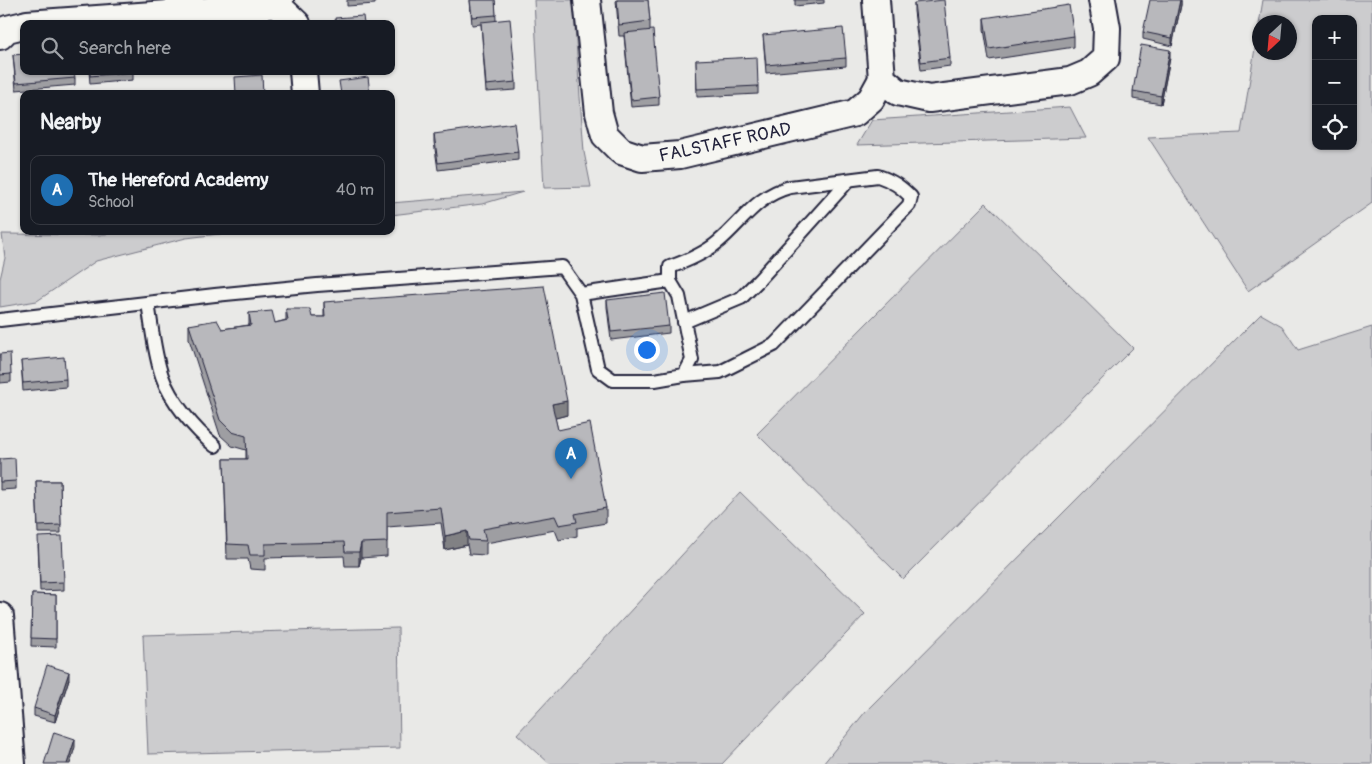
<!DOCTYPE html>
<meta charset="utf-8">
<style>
body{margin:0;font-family:Pangolin,sans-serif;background:#242831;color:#f1f3f6}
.controls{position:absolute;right:15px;top:15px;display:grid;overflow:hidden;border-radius:10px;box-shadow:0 1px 4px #0004}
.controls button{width:45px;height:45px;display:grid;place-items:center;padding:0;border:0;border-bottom:1px solid #363941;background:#171b24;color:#f1f3f6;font:25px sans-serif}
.compass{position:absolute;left:1252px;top:15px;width:45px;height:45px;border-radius:50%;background:#171b24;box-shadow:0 1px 4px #0004;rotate:206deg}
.you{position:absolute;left:646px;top:349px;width:18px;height:18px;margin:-12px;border:4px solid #fff;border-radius:50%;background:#1a73e8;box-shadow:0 0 0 8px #1a73e833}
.badge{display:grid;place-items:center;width:32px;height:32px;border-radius:50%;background:#1f6fb2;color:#fff;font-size:16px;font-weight:700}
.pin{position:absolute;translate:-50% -41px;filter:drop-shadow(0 1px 2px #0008)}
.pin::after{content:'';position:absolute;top:26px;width:18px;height:15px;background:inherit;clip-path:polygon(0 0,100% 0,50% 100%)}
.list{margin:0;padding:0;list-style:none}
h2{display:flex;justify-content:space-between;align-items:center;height:65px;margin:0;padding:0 20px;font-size:21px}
h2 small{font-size:16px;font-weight:400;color:#9ea1a6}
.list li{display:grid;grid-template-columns:32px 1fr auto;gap:15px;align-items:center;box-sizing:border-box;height:70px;margin:0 10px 10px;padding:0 10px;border:1px solid #363941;border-radius:10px}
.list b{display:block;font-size:19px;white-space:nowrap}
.list p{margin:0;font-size:16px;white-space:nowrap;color:#9ea1a6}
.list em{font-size:16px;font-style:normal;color:#9ea1a6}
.icon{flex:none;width:28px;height:28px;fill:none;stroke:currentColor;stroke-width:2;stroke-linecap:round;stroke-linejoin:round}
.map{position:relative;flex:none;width:1372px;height:764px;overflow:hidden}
.search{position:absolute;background:#171b24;box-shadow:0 1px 4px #0004;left:20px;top:20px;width:375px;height:55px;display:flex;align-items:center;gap:12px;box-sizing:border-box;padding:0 18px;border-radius:10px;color:#9ea1a6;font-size:19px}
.panel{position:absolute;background:#171b24;box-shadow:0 1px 4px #0004;left:20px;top:90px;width:375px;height:145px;border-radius:10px}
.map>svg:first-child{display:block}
.green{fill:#ccccce;stroke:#777784;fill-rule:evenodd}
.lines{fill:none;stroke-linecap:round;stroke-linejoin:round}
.service-casing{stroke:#22223b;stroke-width:16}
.minor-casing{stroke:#22223b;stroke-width:30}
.service{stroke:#f6f6f2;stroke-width:12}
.minor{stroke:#f6f6f2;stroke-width:26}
.wall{fill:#9e9ea2;stroke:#22223b}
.shaded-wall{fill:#818184;stroke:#22223b}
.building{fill:#b8b8bc;stroke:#22223b}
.labels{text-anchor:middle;stroke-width:4;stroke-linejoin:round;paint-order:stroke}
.street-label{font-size:18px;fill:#22223b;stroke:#f6f6f2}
</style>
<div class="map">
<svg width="1372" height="764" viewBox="0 0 1372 764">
<rect width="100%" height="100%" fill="#e9e9e7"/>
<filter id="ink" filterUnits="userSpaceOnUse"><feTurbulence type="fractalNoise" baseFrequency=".02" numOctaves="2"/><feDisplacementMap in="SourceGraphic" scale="10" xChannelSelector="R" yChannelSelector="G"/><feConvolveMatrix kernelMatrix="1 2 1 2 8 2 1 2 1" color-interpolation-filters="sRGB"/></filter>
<g filter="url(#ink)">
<g class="green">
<polygon points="534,0 573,0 584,152 591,187 544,188"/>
<path d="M1263,0h109v203l-124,88 -100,-154 93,-4zM1316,19h37v127h-37zM1260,22h30v30h-30z"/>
<polygon points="1070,107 1086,138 857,145 872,120"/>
<polygon points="523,192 482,204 391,215 391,203"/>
<polygon points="986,203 1133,348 903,579 757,434"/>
<polygon points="128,231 244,231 186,238 96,261 37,301 0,307 0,279 5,258 2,234 99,235"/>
<polygon points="1261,314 1282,326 1298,350 1372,327 1372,764 823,764 866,711"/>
<polygon points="740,492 865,614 722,764 550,764 517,734"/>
<polygon points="398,628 400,748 148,754 143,635"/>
</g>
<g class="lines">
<g class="service-casing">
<g id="service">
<path d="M670,281v-14c17,-6 34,-13 48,-25 25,-21 38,-46 72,-55l88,-11c15,5 23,11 33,21l-2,8 -135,140 -54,27 -36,3"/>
<path d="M148,303c4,24 6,50 14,73 8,24 33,54 53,70"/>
<polyline points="0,320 215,295 317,285 562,267 581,294 598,369 613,380 655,380 684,375 692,360 679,296 670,281 581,294"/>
<polyline points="684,322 741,298 759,280 849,180"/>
</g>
</g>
<g class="minor-casing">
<g id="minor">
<polyline points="587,0 599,113 605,135 621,151 642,158 680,155 855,113 871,99 882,79"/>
<polyline points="876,0 882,79 898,92 929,99 1070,81 1089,73 1106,58 1107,28 1102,0"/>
<polyline points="276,4 297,24"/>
<polyline points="27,24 251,8 276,4 280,0"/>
<polyline points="0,36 7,29 24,25"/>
<polyline points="303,71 305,94"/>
<polyline points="0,616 12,764"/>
</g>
</g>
<use href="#service" class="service"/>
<use href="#minor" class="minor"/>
</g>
<g class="wall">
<polygon points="347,0 375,0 375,4 347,6"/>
<polygon points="470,0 495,0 496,20 516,82 516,90 486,92 481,24 472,25"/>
<polygon points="616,0 648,0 650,21 650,30 659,97 659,105 631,107 624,36 619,36"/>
<polygon points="795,0 824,0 824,3 795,6"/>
<polygon points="1181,0 1181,5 1172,46 1143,39 1143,32"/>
<polygon points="914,3 950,58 950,66 921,70 914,11"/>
<polygon points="984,18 1074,36 1074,47 989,60 984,29"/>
<polygon points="763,35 846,58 846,66 766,73"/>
<polygon points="13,55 75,78 75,85 16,90"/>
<polygon points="1170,58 1161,104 1133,99 1133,91"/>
<polygon points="696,60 758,86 758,94 697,97"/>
<polygon points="89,71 133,71 133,80 90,84"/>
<polygon points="434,134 518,152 518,160 438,170 434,142"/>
<polygon points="607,300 669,326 669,333 611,340 607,307"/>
<polygon points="324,302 567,415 555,418 558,430 606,508 606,523 577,528 577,536 559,540 555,530 486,543 486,555 469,554 467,545 445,550 441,523 387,527 387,556 361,558 359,566 345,566 344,556 265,558 265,570 250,569 248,559 227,559 224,459 246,459 246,450 232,446 220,435 189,339 189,325 222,329 249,325 249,313 275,323 286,320 286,309 312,317 324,317"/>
<polygon points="0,354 11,374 11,382 0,383"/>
<polygon points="21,361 66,379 66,387 23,391"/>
<polygon points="0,459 16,481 16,489 0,490"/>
<polygon points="36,481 60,481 61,533 38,533"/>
<polygon points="38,545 64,582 64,590 40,591"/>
<polygon points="32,594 56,595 56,647 31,646"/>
<polygon points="69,679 55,722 34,716 34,708"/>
</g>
<g class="shaded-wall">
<polygon points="1180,0 1181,0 1181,5 1172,46 1172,38"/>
<polygon points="1170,50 1170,58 1161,104 1161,96"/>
<polygon points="567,401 567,415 552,419 552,404"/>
<polygon points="467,531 467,545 445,550 445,536"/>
<polygon points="361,543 361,558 359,566 359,552"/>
<polygon points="69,672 69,679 55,722 55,715"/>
<polygon points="75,739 75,747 70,764 67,764"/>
</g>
<g class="building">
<polygon points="470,0 495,0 496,15 472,17"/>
<polygon points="617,0 648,0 650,21 619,25"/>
<polygon points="944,0 950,58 921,62 914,3"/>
<polygon points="1150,0 1180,0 1172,38 1143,32"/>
<polygon points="1069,5 1074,36 989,49 984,18"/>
<polygon points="363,16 364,24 336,24 335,18"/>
<polygon points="510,19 516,82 486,85 481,22"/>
<polygon points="843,28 846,58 766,65 763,35"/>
<polygon points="653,30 659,97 631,100 624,33"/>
<polygon points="1141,45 1170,50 1161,96 1133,91"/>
<polygon points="24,54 24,71 74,71 75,78 16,83 13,55"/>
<polygon points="757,57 758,86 697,89 696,60"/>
<polygon points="90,71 133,71 133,72 90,76"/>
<polygon points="262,75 263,94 236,94 235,77"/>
<polygon points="368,77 370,94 341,94 339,81"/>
<polygon points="514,123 518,152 438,163 434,134"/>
<polygon points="544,286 567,401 552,404 558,430 590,423 606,508 575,514 577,522 559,525 555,516 483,529 486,541 469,540 467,531 445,536 441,508 387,512 387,542 361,543 359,552 345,552 344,542 265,544 265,555 250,555 248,545 227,544 224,459 247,459 246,436 232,432 220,420 189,325 217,320 222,329 251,325 249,313 272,311 275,323 288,320 286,309 310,309 312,317 325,317 324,302"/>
<polygon points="665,293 669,326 611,332 607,300"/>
<polygon points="10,353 11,374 0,375 0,354"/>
<polygon points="64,357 66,379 23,383 21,361"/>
<polygon points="15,458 16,481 0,482 0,459"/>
<polygon points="36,481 60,481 61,525 38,526"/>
<polygon points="62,536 64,582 40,583 38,537"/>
<polygon points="32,594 56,595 56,639 31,638"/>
<polygon points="47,665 69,672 55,715 34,708"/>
<polygon points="54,732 75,739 67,764 44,764"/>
</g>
</g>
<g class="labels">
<g class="street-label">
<text transform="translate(725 142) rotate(-12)" y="6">FALSTAFF ROAD</text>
</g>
</g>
</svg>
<div class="controls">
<button>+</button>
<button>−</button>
<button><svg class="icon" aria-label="locate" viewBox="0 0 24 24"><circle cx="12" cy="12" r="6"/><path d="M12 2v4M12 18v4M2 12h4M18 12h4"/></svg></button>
</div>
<svg class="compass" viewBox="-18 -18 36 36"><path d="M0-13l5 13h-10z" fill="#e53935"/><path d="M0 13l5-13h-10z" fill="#9ea1a6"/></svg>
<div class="you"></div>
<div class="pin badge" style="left:571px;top:479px">A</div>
<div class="search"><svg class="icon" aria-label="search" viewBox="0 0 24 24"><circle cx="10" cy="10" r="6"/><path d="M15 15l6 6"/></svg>Search here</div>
<section class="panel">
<h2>Nearby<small></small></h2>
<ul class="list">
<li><span class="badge">A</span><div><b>The Hereford Academy</b><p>School</p></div><em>40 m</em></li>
</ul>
</section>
</div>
